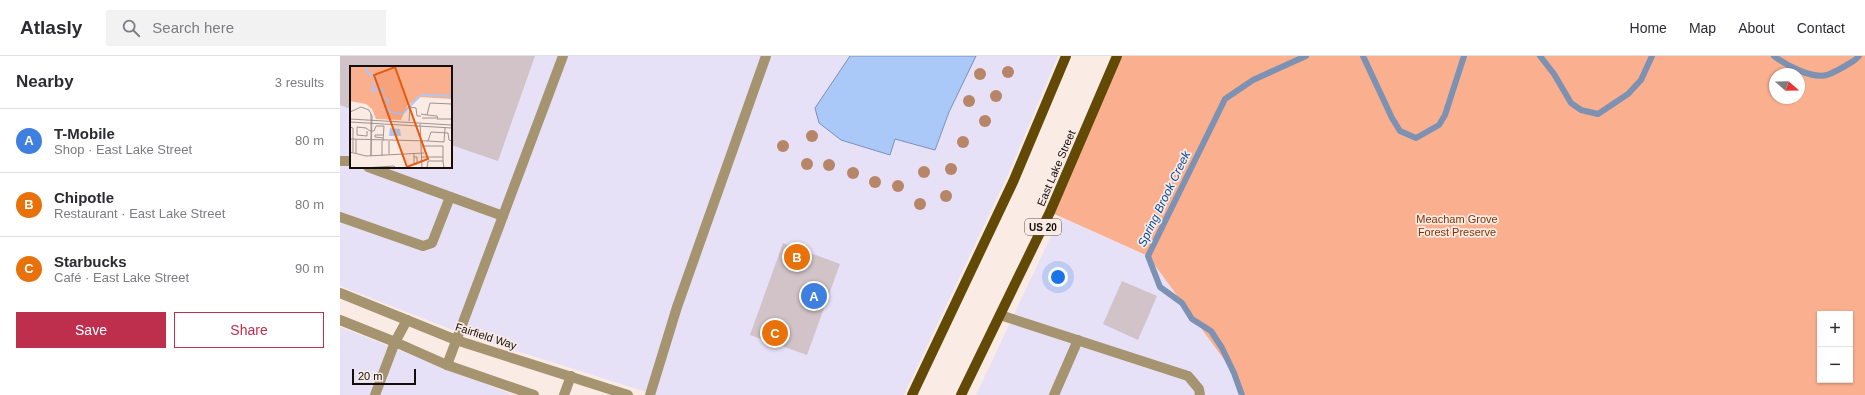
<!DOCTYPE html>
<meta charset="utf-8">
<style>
body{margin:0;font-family:Arial,sans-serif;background:#f2f2f3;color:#2b2b33}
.controls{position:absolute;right:12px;bottom:12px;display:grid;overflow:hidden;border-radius:0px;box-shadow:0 1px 3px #0004}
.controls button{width:36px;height:36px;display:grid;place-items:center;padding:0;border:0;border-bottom:1px solid #e1e1e2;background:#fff;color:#2b2b33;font:20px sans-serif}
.compass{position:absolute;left:1429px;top:12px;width:36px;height:36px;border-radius:50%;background:#fff;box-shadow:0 1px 3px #0004;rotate:110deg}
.scale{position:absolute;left:12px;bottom:10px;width:64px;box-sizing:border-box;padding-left:4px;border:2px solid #140f0d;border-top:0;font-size:11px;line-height:14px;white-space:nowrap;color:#140f0d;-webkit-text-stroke:3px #faebe5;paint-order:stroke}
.you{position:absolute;left:718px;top:221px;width:14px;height:14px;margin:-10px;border:3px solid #fff;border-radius:50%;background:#1a73e8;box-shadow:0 0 0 6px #1a73e833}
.badge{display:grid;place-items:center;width:26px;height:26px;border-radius:50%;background:#be2e4d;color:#fff;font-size:13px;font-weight:700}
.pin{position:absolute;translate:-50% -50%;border:2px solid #fff;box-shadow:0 1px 4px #0006}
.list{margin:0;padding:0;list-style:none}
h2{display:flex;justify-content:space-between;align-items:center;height:52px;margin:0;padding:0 16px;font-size:17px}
h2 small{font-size:13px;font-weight:400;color:#7c7c81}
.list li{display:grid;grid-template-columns:26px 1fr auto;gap:12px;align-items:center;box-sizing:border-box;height:64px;padding:0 16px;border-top:1px solid #e1e1e2}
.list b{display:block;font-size:15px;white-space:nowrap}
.list p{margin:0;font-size:13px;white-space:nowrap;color:#7c7c81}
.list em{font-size:13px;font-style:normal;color:#7c7c81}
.actions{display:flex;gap:8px;padding:12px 16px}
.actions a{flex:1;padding:9px 0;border:1px solid #be2e4d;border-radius:0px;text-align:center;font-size:14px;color:#be2e4d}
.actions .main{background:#be2e4d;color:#fff}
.icon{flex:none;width:22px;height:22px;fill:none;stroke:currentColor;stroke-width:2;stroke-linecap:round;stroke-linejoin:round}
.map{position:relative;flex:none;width:1525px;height:339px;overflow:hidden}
header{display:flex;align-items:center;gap:24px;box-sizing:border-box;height:56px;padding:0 20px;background:#fff;border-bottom:1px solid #e1e1e2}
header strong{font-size:19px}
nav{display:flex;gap:22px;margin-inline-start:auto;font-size:14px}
.search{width:280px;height:36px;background:#f2f2f3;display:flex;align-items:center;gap:10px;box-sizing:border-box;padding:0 14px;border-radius:0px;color:#7c7c81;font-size:15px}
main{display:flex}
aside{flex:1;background:#fff}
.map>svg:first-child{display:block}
.commercial{fill:#e6e1f7;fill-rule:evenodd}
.green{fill:#faaf8e;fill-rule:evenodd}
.water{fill:#aac9f8;stroke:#7d91b2}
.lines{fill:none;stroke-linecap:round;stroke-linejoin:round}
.stream{stroke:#7d91b2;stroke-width:6}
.building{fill:#d2c3c9}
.service{stroke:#a5946f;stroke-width:10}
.tertiary{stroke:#a5946f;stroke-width:10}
.primary{stroke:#624a06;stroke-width:10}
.tree{fill:#b78567}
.labels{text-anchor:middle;stroke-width:3.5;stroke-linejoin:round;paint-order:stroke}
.shield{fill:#faebe5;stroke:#59514e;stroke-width:1}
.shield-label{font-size:10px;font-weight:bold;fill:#140f0d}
.street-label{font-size:11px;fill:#140f0d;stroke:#faebe5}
.park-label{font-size:11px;fill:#813100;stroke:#faebe5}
.water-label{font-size:12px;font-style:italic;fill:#044aa0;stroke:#faebe5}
.inset-river{fill:none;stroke:#aac9f8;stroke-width:2}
.inset-road{fill:none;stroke:#9e938f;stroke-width:1}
.view{fill:#e8590c;fill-opacity:0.15;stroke:#e8590c;stroke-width:2}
.inset-edge{fill:none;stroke:#140f0d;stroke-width:2}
</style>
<header>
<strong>Atlasly</strong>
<div class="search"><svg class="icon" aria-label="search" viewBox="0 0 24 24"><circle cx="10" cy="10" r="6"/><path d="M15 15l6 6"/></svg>Search here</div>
<nav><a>Home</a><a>Map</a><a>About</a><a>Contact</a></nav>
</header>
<main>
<aside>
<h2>Nearby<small>3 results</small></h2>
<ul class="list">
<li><span class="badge" style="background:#3f7fe0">A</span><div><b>T-Mobile</b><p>Shop · East Lake Street</p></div><em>80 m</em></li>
<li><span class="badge" style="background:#e8710a">B</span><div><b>Chipotle</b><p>Restaurant · East Lake Street</p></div><em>80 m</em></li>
<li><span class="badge" style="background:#e8710a">C</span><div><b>Starbucks</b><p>Café · East Lake Street</p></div><em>90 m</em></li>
</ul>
<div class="actions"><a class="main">Save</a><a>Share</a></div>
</aside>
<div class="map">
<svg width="1525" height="339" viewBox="0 0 1525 339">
<rect width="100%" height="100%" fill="#faebe5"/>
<g class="commercial">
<path d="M0,0h718l-47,112 -107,227h-248l-190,-60 -126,-49zM11,11h100v100h-100z"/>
<polygon points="720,161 808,200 894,317 900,339 636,339"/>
<polygon points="0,271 174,339 0,339"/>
</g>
<path class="green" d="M779,0h746v339h-625l-6,-22 -86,-117 -98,-44zM1435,18h24v24h-24zM1480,258h30v66h-30z"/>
<polygon class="water" points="510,0 636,0 609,56 595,94 555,83 550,99 501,84 479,67 475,52"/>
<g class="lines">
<g class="stream">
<polyline points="1023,0 1052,62 1060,75 1076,82 1099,69 1105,59 1124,0"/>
<polyline points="1200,0 1214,18 1231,47 1241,54 1258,58 1288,38 1301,24 1312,0"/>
<path d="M1434,0c12,9 37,23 53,19 9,-3 20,-10 28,-15l4,-4"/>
<polyline points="902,339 894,317 882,292 871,275 852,263 842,247 820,231 808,200 885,43 913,24 966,0"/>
</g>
</g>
<g class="building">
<polygon points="0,0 195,0 158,105 111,89 111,11 11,11 11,53 0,49"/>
<polygon points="443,187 500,208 467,299 410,279"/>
<polygon points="782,225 817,240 798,284 763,268"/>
</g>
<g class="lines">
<g class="service">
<polyline points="0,105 11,105"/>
<polyline points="28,111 163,160"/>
<polyline points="0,161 83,190 92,187 110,141"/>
<polyline points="660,259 848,320 859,333 860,339"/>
<polyline points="107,309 223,0"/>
<polyline points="35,339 55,286 67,264"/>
<polyline points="224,339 231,320"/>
<polyline points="310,339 337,251 426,0"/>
<polyline points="714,339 738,284"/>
</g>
<g class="tertiary">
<polyline points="0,237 116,284 288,339"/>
<polyline points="0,264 55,286 107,309 194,339"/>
</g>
<g class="primary">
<polyline points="572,339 673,126 726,0"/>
<polyline points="621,339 710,156 777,0"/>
</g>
</g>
<g class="tree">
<circle cx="668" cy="16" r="6"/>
<circle cx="640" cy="18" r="6"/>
<circle cx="656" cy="40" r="6"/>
<circle cx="629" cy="45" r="6"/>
<circle cx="645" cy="65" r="6"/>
<circle cx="472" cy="80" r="6"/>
<circle cx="623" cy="86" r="6"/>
<circle cx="443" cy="90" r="6"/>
<circle cx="467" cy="108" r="6"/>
<circle cx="489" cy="109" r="6"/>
<circle cx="611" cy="113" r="6"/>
<circle cx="584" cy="116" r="6"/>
<circle cx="513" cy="117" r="6"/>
<circle cx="535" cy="126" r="6"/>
<circle cx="558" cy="130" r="6"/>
<circle cx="606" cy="140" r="6"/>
<circle cx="580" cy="148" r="6"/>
</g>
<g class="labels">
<rect class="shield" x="685" y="163" width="36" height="16" rx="3"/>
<g class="shield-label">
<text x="703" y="175">US 20</text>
</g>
<g class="street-label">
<text transform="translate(716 112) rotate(-67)" y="4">East Lake Street</text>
<text transform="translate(146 280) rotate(18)" y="4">Fairfield Way</text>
</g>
<g class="park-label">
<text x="1117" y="167">Meacham Grove<tspan x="1117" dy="13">Forest Preserve</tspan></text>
</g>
<g class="water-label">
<text transform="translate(824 143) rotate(-64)" y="4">Spring Brook Creek</text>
</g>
</g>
<g transform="translate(10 10)">
<rect width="102" height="102" fill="#faebe5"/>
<path d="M0,0h102v33l-32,-2 -13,9 -6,14 -25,-1 -4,-10 -6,-5 -16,-3z" fill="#faaf8e"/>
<path d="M40,62l10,1 1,7h-12z" fill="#aac9f8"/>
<path class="inset-river" d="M17,0v6l9,6 -4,12 3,1 4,-3 4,2 -2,7 8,3 -4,6 6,6 11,2 18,-18M71,29l31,1"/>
<path class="inset-road" d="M0,46l11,-5 8,3 3,6 -1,40v-42M71,48l6,1 3,-12 22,1M72,52h16l-1,-2 -10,-1M0,53l102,6M87,53h15M59,55l1,-14 6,1 1,8h4M0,56l102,6M70,58l2,44M0,61l3,1v24M17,65v5l-10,-1v-8l9,1 4,3h4l2,-5h8l-1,15M33,72l-8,-1v-2h8M0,73l78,2 3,-9 17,1 1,7 3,1M39,75v13M78,75l16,1 1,-14M72,80h21v15M0,86l16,4 58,-3M6,87v-14M64,87v11h3v-7h-3M32,90v-15M72,91h21M13,102l31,-2 2,2M77,102l1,-7h15l1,7"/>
<path class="view" d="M45,1l33,92 -21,8 -33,-92z"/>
<rect width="102" height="102" class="inset-edge"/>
</g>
</svg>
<div class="controls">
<button>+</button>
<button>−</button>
</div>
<svg class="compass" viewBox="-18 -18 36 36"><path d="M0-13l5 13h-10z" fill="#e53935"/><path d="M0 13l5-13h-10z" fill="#7c7c81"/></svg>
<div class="scale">20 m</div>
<div class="you"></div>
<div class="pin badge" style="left:474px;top:240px;background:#3f7fe0">A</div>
<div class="pin badge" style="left:457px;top:201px;background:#e8710a">B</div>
<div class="pin badge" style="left:435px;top:277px;background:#e8710a">C</div>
</div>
</main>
